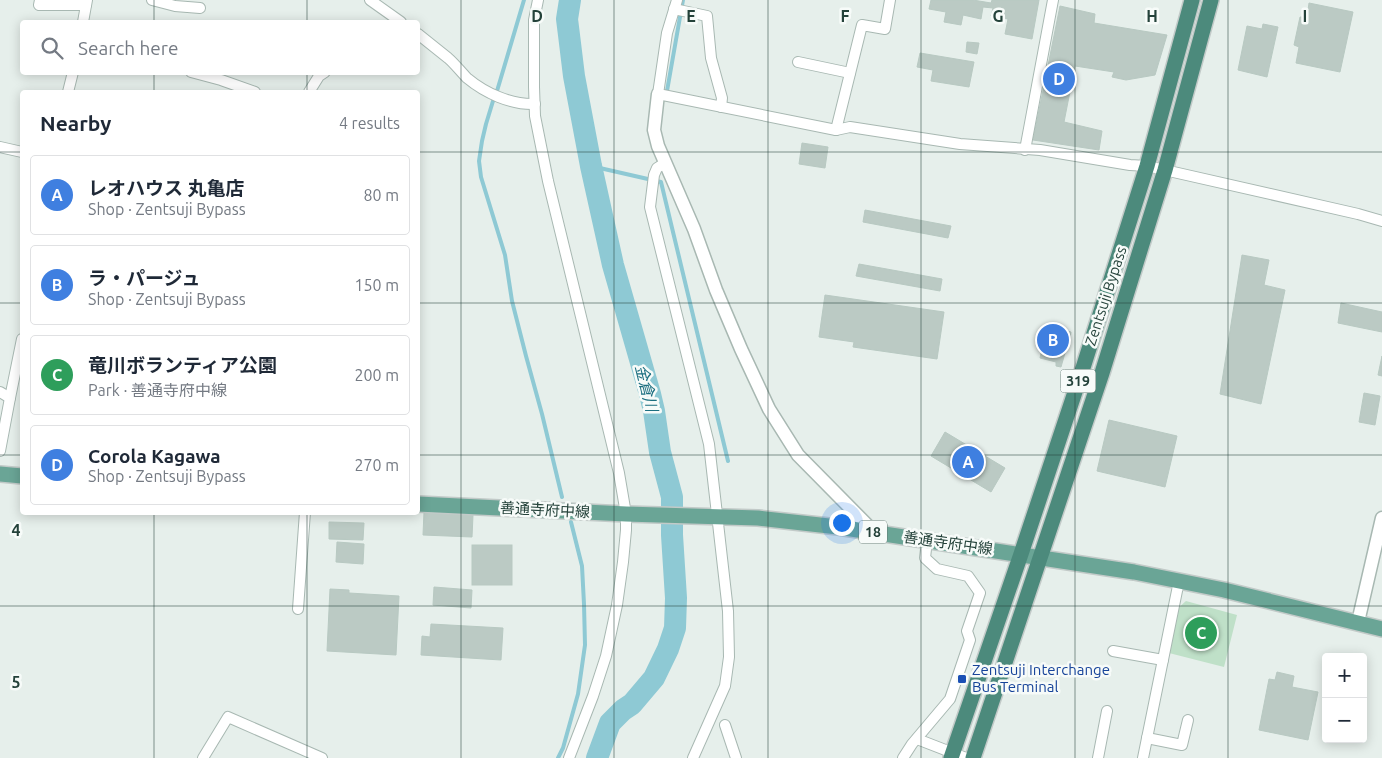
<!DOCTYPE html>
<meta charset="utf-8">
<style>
body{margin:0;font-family:Ubuntu,"Noto Sans JP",sans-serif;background:#f6f6f7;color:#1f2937}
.controls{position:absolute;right:15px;bottom:15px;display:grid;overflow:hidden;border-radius:5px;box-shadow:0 2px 12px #0003}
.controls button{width:45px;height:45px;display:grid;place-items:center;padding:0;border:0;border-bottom:1px solid #e0e1e3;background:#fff;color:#1f2937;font:25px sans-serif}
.you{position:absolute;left:841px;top:522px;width:18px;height:18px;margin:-12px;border:4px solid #fff;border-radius:50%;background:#1a73e8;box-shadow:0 0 0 8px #1a73e833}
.badge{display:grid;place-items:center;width:32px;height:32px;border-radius:50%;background:#db2777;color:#fff;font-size:16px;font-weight:700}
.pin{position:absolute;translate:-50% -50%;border:2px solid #fff;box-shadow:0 1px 5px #0006}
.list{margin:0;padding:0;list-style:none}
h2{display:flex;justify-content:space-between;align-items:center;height:65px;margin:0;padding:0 20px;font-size:21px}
h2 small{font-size:16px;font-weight:400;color:#747a83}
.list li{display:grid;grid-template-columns:32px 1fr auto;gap:15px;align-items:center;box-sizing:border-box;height:80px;margin:0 10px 10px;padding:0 10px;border:1px solid #e0e1e3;border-radius:5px}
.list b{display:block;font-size:19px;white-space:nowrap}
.list p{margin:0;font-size:16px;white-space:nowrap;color:#747a83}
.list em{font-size:16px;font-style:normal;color:#747a83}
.icon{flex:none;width:28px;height:28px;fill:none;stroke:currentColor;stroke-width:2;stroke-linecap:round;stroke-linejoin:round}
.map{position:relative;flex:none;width:1382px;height:758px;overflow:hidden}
.search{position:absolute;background:#fff;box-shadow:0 2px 12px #0003;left:20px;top:20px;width:400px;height:55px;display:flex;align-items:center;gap:12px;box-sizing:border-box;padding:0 18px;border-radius:5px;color:#747a83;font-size:19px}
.panel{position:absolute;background:#fff;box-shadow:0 2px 12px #0003;left:20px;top:90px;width:400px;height:425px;border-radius:5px}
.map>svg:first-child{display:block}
.green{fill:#bfe0c8}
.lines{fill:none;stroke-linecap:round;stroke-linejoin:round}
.stream{stroke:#8ec9d4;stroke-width:4}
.river{stroke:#8ec9d4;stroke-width:22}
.building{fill:#bbcac4;stroke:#b8c9c2}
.minor-casing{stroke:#a8b8b2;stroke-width:12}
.tertiary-casing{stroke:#a8b8b2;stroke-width:15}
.primary-casing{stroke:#c2cac8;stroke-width:18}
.trunk-casing{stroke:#c2cac8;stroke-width:18}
.minor{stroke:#fff;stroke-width:10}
.tertiary{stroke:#fff;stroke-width:12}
.primary{stroke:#6aa596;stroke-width:15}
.trunk{stroke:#4c8a7c;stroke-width:15}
.grid{fill:none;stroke:#24423a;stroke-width:1;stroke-opacity:0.55}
.transit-dot{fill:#1a4fb4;stroke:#f7fbf9;stroke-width:2}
.labels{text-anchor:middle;stroke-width:5;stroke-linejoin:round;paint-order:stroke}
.shield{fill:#f7fbf9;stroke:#637a73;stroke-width:1}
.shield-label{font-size:14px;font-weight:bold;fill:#24423a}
.street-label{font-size:15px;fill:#24423a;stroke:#f7fbf9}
.transit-label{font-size:15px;fill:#164399;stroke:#f7fbf9;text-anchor:start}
.water-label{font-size:16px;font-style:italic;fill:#1c6f80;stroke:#f7fbf9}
.grid-label{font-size:16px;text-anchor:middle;font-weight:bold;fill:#24423a;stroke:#f7fbf9;stroke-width:5;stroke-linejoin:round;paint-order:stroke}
</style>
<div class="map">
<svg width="1382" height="758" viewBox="0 0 1382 758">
<rect width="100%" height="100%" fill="#e6efeb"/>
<polygon class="green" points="1186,601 1237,615 1224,667 1165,652 1176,610"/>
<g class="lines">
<g class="stream">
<polyline points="497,91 524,0"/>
<polyline points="667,91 683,0"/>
<polyline points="493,101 486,124 482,141 479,161 481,177 505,255 512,301 526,356 542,414 562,497"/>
<polyline points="591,166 661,182 728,461"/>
<polyline points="558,758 563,748 578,694 585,645 584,604 582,566 571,522"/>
</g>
<polyline class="river" points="570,0 567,19 569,35 574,76 591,166 613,265 650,394 654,411 660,452 672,497 672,535 676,598 675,628 668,649 654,678 632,704 623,710 610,723 597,758"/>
</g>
<g class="building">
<polygon points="931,0 973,0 991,3 992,0 1039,0 1032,39 1005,34 1008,19 991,16 993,8 983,7 981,19 963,15 961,25 944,22 946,12 929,9"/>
<polygon points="1309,3 1353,12 1340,72 1296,63 1299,47 1294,45 1300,17 1307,17"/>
<polygon points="1060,6 1095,14 1094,23 1167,35 1155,75 1126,80 1112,77 1114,72 1075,66 1064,122 1102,131 1099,150 1033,140"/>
<polygon points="1263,24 1278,27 1267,77 1238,70 1247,26 1262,29"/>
<polygon points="967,42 979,43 977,54 966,52"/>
<polygon points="920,53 974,62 969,87 931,81 933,70 917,67"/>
<polygon points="802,143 828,147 825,168 799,164"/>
<polygon points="865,210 951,226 948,238 863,222"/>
<polygon points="1242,255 1269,260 1264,285 1285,290 1261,404 1220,394"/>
<polygon points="859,264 942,279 940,291 856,276"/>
<polygon points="825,295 944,312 937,359 853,347 854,342 819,337"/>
<polygon points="1341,303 1382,312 1382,332 1338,323"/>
<polygon points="1047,326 1071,332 1069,346 1067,346 1061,367 1056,366 1056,362 1040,358"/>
<polygon points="1382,356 1382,376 1378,375"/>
<polygon points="1364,393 1380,396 1375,425 1359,422"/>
<polygon points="1109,420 1177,436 1165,487 1097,471"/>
<polygon points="945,432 1005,468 991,492 931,456"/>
<polygon points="424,512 473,515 472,537 423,535"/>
<polygon points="329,522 364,523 363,540 329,539"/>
<polygon points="337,542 364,544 363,564 336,562"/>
<rect x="472" y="545" width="40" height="40"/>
<polygon points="434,587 472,590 471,608 433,605"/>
<polygon points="330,589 349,590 349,593 399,596 396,655 327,651"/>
<polygon points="431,624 503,628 501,660 421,655 422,636 430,637"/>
<polygon points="1277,672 1294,676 1292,687 1318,692 1308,740 1259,730 1269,679 1275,680"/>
</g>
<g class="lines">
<g class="minor-casing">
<g id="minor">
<polyline points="40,0 39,5 86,5"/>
<polyline points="152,0 175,6 200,8"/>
<polyline points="370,0 401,22"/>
<polyline points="538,0 534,20 534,87 535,116 548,181 619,473 626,514 626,530 623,562 617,605 606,656 593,696 569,758"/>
<polyline points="677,0 667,33 658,94 836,130 850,127 960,144 1040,150 1130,165 1147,166 1358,214 1382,221"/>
<polyline points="674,9 707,16 711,58 722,98 721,107"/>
<polyline points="83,22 87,0"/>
<path d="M418,34c10,8 20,16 30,24 7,6 13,14 19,20 18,15 44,27 68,26"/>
<polyline points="798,62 850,73"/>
<polyline points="191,72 221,80 255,92"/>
<polyline points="68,92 73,72"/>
<polyline points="309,92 319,76 325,72"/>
<polyline points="836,130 862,25 885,29 890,0"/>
<polyline points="0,147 22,152"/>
<polyline points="1025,150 1053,0"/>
<polyline points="665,163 657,168 654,175 650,207 709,444 728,611 729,657 725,686 693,758"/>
<polyline points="0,392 10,398"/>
<polyline points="0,451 10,398 22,339"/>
<polyline points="298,609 305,512"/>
<polyline points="1113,651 1163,660"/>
<polyline points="725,725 736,758"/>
<polyline points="1147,738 1182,745 1188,720"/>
<polyline points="917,739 966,758"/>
<polyline points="203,758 228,717 322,758"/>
<polyline points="903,758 912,744 950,699 970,640 967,631 980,593 968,576 937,569 925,558 927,540"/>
<polyline points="1098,758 1107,711"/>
<polyline points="1143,758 1179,581"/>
</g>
</g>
<g class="tertiary-casing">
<g id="tertiary">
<polyline points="658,94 654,130 658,146 694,229 716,290 741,349 769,409 798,455 874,532"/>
<polyline points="1358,622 1382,518"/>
</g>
</g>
<g class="primary-casing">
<g id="primary">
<polyline points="0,474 22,476"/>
<polyline points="418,504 626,514 758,518 838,527 1134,572 1224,590 1382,629"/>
</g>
</g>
<g class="trunk-casing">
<g id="trunk">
<polyline points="951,758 1021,554 1082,371 1147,166 1192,0"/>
<polyline points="973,758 1102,373 1165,170 1211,0"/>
</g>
</g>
<use href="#minor" class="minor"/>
<use href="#tertiary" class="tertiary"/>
<use href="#primary" class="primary"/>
<use href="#trunk" class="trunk"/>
</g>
<path class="grid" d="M154,0v22M307,0v22M461,0v758M614,0v758M768,0v758M921,0v758M1075,0v758M1228,0v758M154,72v20M307,72v20M0,152h22M418,152h964M0,303h22M418,303h964M0,455h22M418,455h964M154,512v246M307,512v246M0,606h1382"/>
<rect class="transit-dot" x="957" y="674" width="10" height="10" rx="2.5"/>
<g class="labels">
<g class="shield">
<rect x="1060.5" y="369.5" width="35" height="23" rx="4"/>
<rect x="859" y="520.5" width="28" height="23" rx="4"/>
</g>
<g class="shield-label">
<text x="1078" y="386">319</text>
<text x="873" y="537">18</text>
</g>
<g class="street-label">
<text transform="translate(1106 296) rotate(-72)" y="5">Zentsuji Bypass</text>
<text transform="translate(545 510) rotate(3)" y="5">善通寺府中線</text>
<text transform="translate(948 543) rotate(8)" y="5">善通寺府中線</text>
</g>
<g class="transit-label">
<text x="972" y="675">Zentsuji Interchange<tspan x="972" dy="17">Bus Terminal</tspan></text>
</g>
<g class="water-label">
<text transform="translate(647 388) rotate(76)" y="6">金倉川</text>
</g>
</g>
<g class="grid-label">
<text x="537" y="22">D</text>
<text x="691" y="22">E</text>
<text x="845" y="22">F</text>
<text x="998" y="22">G</text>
<text x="1152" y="22">H</text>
<text x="1305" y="22">I</text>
<text x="16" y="536">4</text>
<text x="16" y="688">5</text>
</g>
</svg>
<div class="controls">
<button>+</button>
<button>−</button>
</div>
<div class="you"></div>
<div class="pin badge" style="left:968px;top:462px;background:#3f7fe0">A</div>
<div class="pin badge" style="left:1053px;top:340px;background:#3f7fe0">B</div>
<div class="pin badge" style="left:1201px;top:633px;background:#2e9e5b">C</div>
<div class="pin badge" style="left:1059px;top:79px;background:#3f7fe0">D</div>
<div class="search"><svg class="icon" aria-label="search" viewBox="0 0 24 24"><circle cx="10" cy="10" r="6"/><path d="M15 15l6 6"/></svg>Search here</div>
<section class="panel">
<h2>Nearby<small>4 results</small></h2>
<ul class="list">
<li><span class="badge" style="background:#3f7fe0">A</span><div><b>レオハウス 丸亀店</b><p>Shop · Zentsuji Bypass</p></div><em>80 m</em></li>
<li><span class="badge" style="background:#3f7fe0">B</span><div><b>ラ・パージュ</b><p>Shop · Zentsuji Bypass</p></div><em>150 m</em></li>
<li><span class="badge" style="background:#2e9e5b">C</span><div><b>竜川ボランティア公園</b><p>Park · 善通寺府中線</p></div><em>200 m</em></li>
<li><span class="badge" style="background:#3f7fe0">D</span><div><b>Corola Kagawa</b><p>Shop · Zentsuji Bypass</p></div><em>270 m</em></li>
</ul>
</section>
</div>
